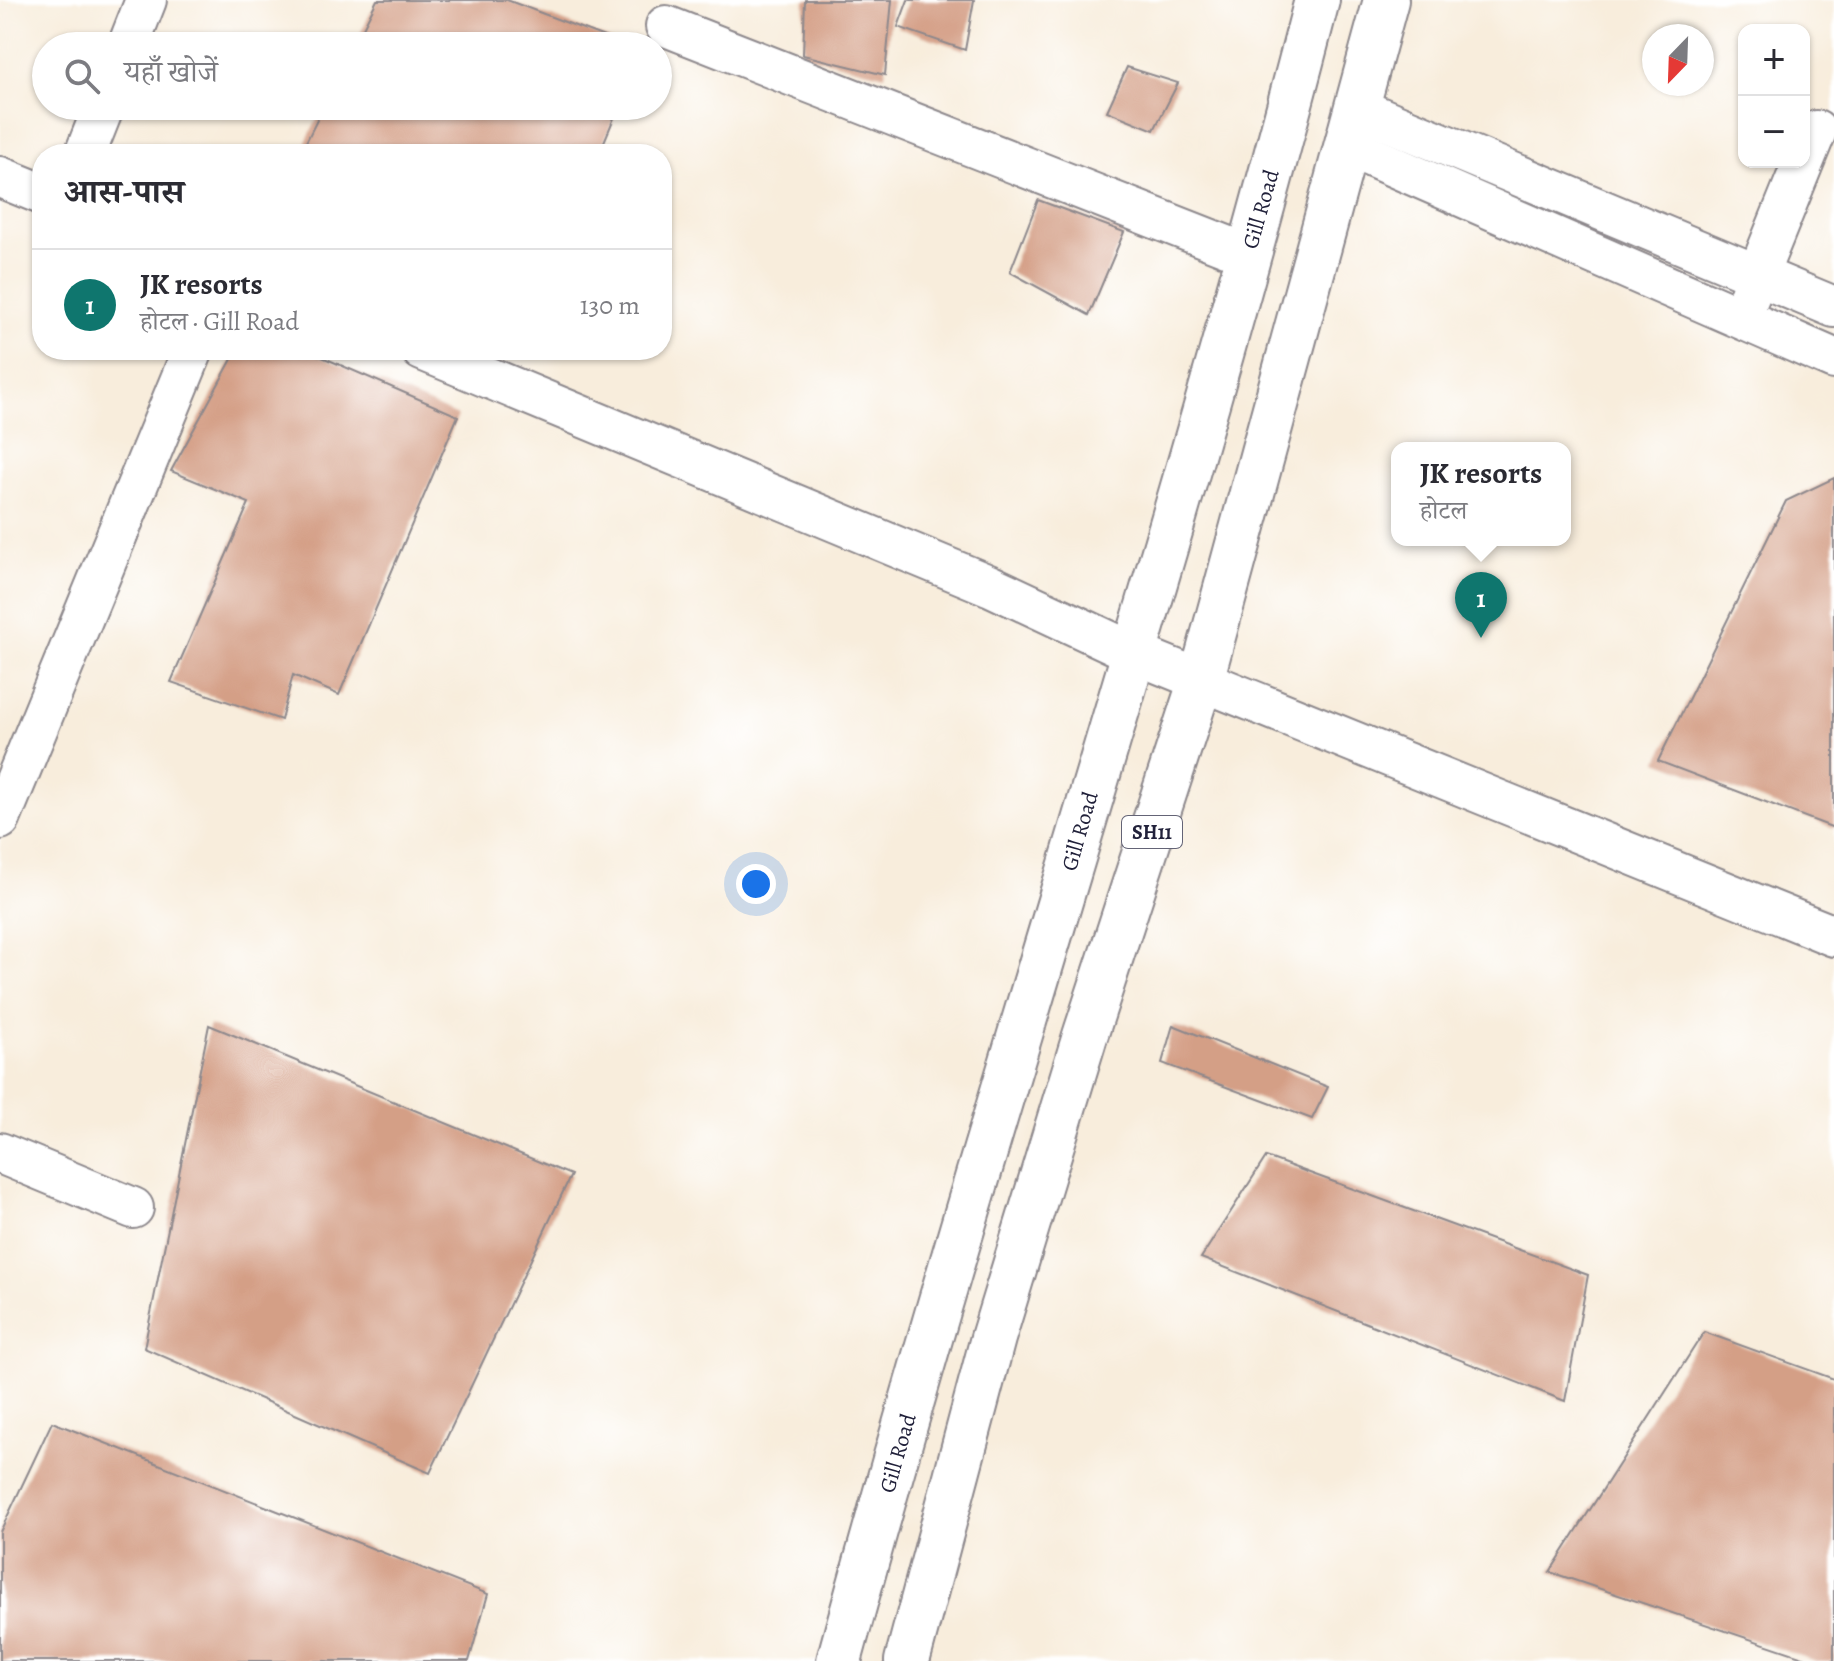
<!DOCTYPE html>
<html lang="hi">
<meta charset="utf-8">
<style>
body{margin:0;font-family:Alegreya,"Noto Serif Devanagari",serif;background:#f7f7f7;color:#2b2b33}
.controls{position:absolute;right:24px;top:24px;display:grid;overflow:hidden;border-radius:16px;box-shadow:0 2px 6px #0004}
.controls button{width:72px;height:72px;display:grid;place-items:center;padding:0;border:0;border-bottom:2px solid #e1e1e2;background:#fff;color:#2b2b33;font:40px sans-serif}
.compass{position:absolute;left:1642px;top:24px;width:72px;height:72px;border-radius:50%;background:#fff;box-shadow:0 2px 6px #0004;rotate:203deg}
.you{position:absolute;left:756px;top:884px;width:28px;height:28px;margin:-20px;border:6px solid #fff;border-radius:50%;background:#1a73e8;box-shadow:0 0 0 12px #1a73e833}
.badge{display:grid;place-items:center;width:52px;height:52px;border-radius:50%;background:#0f766e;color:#fff;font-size:26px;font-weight:700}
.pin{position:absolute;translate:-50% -66px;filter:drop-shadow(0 2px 4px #0008)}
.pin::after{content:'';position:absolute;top:42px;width:28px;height:24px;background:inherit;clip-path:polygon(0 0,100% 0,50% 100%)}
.popup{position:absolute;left:1391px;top:442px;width:180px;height:104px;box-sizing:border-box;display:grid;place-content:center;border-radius:16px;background:#fff;filter:drop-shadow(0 2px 6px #0005);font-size:26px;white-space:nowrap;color:#7c7c81}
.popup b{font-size:30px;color:#2b2b33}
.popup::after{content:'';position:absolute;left:50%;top:100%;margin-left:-16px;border:16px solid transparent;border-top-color:#fff}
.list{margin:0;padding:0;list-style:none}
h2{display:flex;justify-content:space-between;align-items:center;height:104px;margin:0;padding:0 32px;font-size:34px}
h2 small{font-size:26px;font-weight:400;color:#7c7c81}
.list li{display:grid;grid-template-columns:52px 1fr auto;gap:24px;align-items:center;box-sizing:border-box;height:112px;padding:0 32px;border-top:2px solid #e1e1e2}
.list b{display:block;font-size:30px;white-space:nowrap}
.list p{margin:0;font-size:26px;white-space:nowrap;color:#7c7c81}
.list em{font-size:26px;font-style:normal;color:#7c7c81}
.icon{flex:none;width:44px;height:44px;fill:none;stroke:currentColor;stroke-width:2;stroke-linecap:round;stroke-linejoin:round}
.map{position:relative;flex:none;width:1834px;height:1661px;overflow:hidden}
.search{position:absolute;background:#fff;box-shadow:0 2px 6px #0004;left:32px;top:32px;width:640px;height:88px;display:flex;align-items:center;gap:20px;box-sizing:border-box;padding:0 28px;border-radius:44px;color:#7c7c81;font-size:30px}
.panel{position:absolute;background:#fff;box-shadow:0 2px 6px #0004;left:32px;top:144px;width:640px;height:216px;border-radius:32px}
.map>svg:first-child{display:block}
.building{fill:#d49f86}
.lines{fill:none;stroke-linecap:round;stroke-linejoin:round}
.minor-casing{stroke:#8d888c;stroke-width:44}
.primary-casing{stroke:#8d888c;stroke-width:48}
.minor{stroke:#fff;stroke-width:40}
.primary{stroke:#fff;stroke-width:44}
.labels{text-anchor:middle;stroke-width:8;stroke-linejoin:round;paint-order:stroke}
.shield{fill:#fff;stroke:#646476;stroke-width:2}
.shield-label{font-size:20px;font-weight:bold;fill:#22223b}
.street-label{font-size:22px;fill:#22223b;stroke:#fff}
</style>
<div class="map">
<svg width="1834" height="1661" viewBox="0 0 1834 1661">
<rect width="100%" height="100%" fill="#fff"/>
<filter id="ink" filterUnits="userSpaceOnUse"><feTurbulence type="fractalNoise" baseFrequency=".0125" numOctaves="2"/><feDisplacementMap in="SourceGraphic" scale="16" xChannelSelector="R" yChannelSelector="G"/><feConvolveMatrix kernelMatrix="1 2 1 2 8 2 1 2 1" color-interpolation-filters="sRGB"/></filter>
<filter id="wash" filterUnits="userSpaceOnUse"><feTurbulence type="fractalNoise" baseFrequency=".006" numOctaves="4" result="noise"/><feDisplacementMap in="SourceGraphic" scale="32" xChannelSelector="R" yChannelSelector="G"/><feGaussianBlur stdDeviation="1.8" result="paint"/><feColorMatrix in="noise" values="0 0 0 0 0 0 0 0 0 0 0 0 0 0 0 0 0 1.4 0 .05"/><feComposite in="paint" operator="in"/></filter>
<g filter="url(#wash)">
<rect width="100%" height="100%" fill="#f8eddc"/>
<g id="blocks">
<g class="building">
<polygon points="377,0 507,0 628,46 354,46"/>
<polygon points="805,0 892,0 885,75 803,55"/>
<polygon points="908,0 974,0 965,50 898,27"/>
<polygon points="1127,67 1178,83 1154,130 1107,111"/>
<polygon points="324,106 619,106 599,154 300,154"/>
<polygon points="1038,200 1124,232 1089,315 1010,272"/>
<polygon points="237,350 306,350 458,416 339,695 293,675 281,720 171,682 249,503 171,471"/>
<polygon points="1834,478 1834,828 1658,761 1786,501"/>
<polygon points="209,1025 571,1175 430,1473 144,1348"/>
<polygon points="1173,1025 1328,1087 1312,1119 1162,1063"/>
<polygon points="1266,1157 1588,1275 1565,1401 1201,1258"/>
<polygon points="1704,1332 1834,1379 1834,1661 1815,1661 1550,1572"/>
<polygon points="52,1422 488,1594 469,1661 0,1661 0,1532"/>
</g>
</g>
</g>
<g filter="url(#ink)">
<use href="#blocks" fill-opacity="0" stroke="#8d888c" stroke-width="2"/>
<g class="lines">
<g class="minor-casing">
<g id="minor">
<polyline points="666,26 1247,254"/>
<polyline points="128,46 146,0"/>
<polyline points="1357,108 1834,307"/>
<polyline points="1347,146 1834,359"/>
<polyline points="85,154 104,106"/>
<polyline points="0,177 42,194"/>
<polyline points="1747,301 1816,131"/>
<polyline points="422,350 991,586 1134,653 1834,936"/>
<polyline points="0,819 193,350"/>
<polyline points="0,1153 133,1208"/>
</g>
</g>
<g class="primary-casing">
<g id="primary">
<path d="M839,1661c151,-556 335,-1103 478,-1661"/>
<polyline points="907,1661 993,1338 1085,1036 1202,677 1386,0"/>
</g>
</g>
<use href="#minor" class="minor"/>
<use href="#primary" class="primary"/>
</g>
</g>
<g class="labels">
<rect class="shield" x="1122" y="816" width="60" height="32" rx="6"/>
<g class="shield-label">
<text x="1152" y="839">SH11</text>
</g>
<g class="street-label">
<text transform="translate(1260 209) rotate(-74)" y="8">Gill Road</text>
<text transform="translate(1079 831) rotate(-74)" y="8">Gill Road</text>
<text transform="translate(897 1453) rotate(-74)" y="8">Gill Road</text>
</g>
</g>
</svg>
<div class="controls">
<button>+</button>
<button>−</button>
</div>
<svg class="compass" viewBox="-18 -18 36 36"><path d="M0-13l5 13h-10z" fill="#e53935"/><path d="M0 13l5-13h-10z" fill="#7c7c81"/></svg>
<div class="you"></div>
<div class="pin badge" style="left:1481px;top:638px">1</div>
<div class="popup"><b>JK resorts</b>होटल</div>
<div class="search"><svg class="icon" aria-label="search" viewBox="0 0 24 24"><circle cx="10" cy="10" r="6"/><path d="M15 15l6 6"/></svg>यहाँ खोजें</div>
<section class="panel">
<h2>आस-पास<small></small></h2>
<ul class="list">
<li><span class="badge">1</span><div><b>JK resorts</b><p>होटल · Gill Road</p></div><em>130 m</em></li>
</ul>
</section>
</div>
